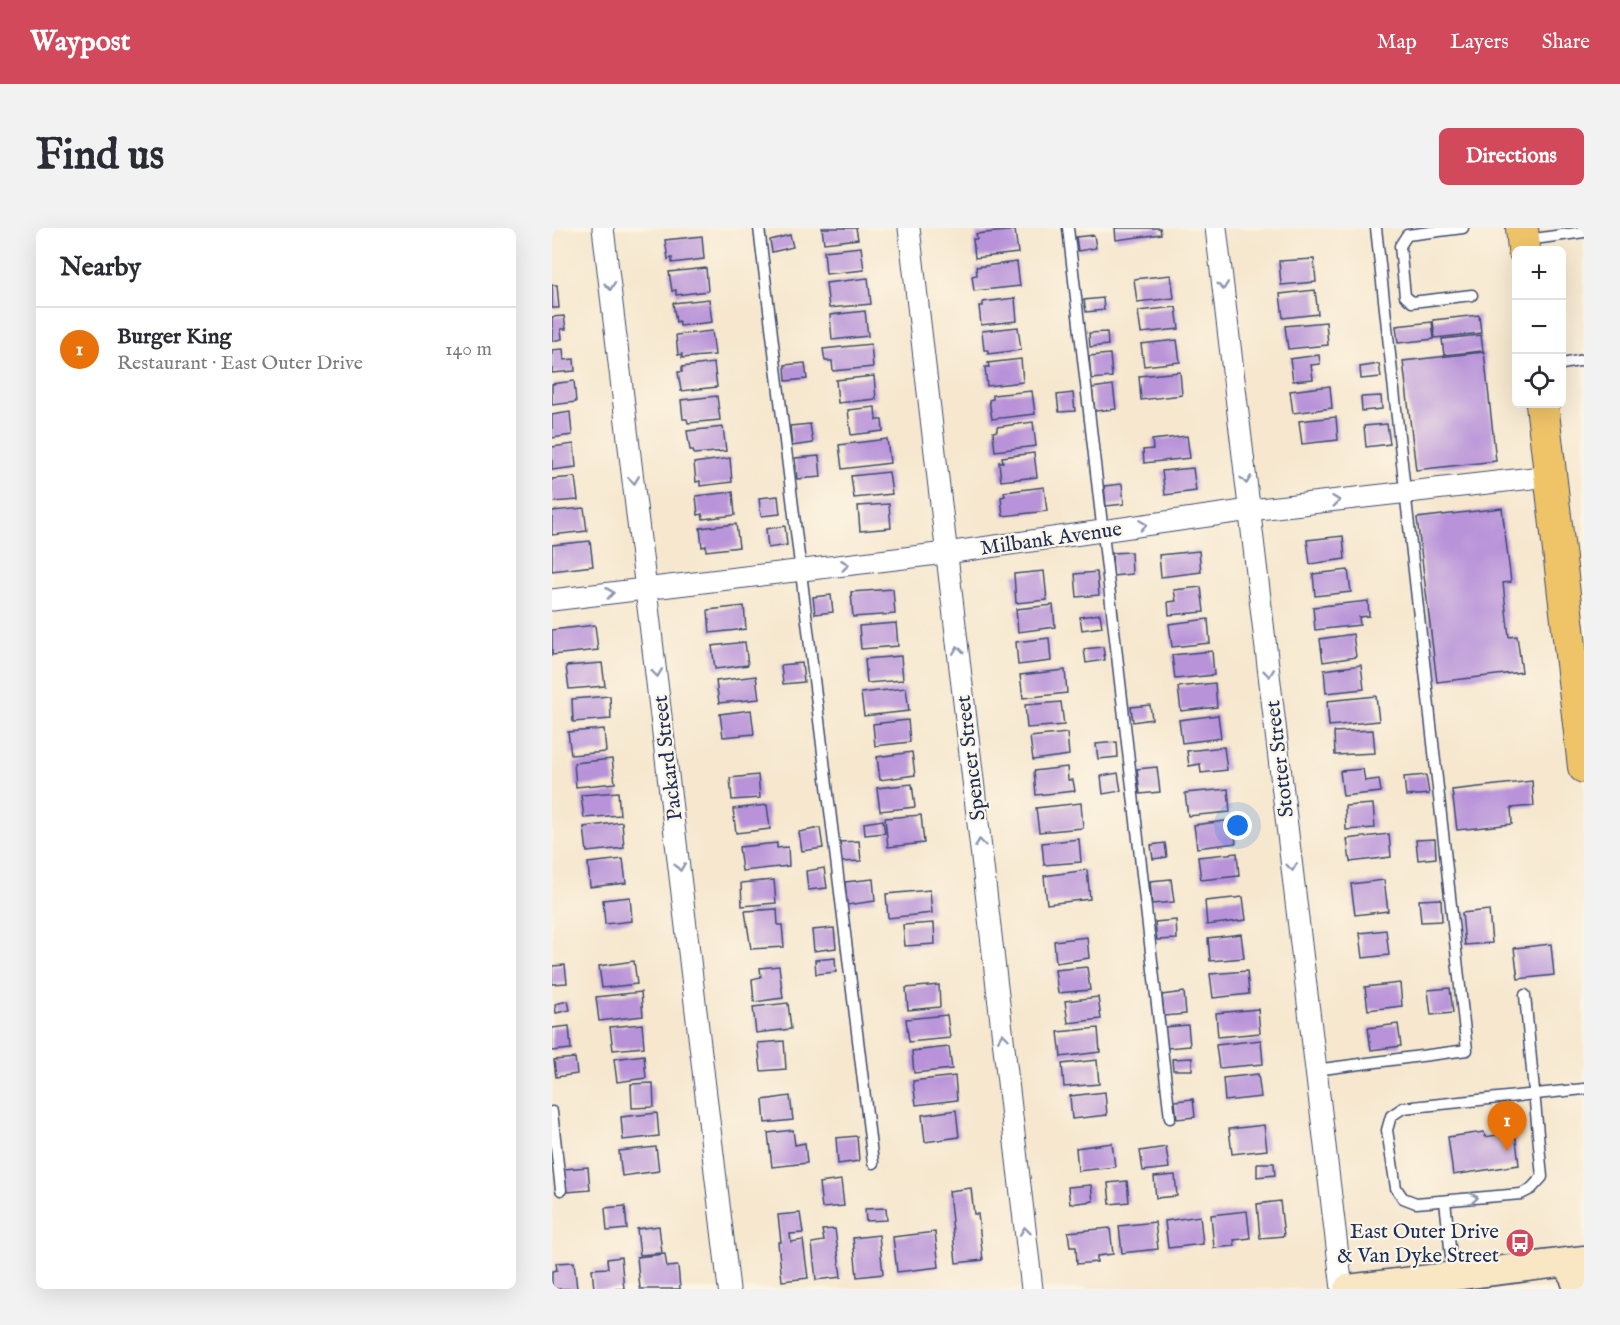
<!DOCTYPE html>
<meta charset="utf-8">
<style>
body{margin:0;font-family:"IM FELL English",serif;background:#f2f2f3;color:#2b2b33}
.controls{position:absolute;right:18px;top:18px;display:grid;overflow:hidden;border-radius:9px;box-shadow:0 6px 24px #0002}
.controls button{width:54px;height:54px;display:grid;place-items:center;padding:0;border:0;border-bottom:2px solid #e1e1e2;background:#fff;color:#2b2b33;font:30px sans-serif}
.you{position:absolute;left:686px;top:598px;width:21px;height:21px;margin:-15px;border:4px solid #fff;border-radius:50%;background:#1a73e8;box-shadow:0 0 0 9px #1a73e833}
.badge{display:grid;place-items:center;width:39px;height:39px;border-radius:50%;background:#d1495b;color:#fff;font-size:20px;font-weight:700}
.pin{position:absolute;translate:-50% -50px;filter:drop-shadow(0 2px 3px #0008)}
.pin::after{content:'';position:absolute;top:32px;width:21px;height:18px;background:inherit;clip-path:polygon(0 0,100% 0,50% 100%)}
.list{margin:0;padding:0;list-style:none}
h2{display:flex;justify-content:space-between;align-items:center;height:78px;margin:0;padding:0 24px;font-size:26px}
h2 small{font-size:20px;font-weight:400;color:#7c7c81}
.list li{display:grid;grid-template-columns:39px 1fr auto;gap:18px;align-items:center;box-sizing:border-box;height:84px;padding:0 24px;border-top:2px solid #e1e1e2}
.list b{display:block;font-size:22px;white-space:nowrap}
.list p{margin:0;font-size:20px;white-space:nowrap;color:#7c7c81}
.list em{font-size:20px;font-style:normal;color:#7c7c81}
.icon{flex:none;width:33px;height:33px;fill:none;stroke:currentColor;stroke-width:2;stroke-linecap:round;stroke-linejoin:round}
.map{position:relative;flex:none;width:1032px;height:1061px;overflow:hidden;border-radius:9px}
header{display:flex;align-items:center;gap:36px;box-sizing:border-box;height:84px;padding:0 30px;background:#d1495b;color:#fff}
header strong{font-size:28px}
nav{display:flex;gap:33px;margin-inline-start:auto;font-size:21px}
.intro{display:flex;align-items:center;justify-content:space-between;box-sizing:border-box;height:144px;padding:0 36px}
h1{margin:0;font-size:42px}
.button{padding:15px 27px;border-radius:9px;background:#d1495b;color:#fff;font-size:21px;font-weight:700}
main{display:flex;gap:36px;padding:0 36px}
aside{flex:1;background:#fff;border-radius:9px;box-shadow:0 6px 24px #0002}
.map>svg:first-child{display:block}
.building{fill:#b893d9}
.lines{fill:none;stroke-linecap:round;stroke-linejoin:round}
.service-casing{stroke:#3c4b6f;stroke-width:13}
.minor-casing{stroke:#3c4b6f;stroke-width:23}
.secondary-casing{stroke:#3c4b6f;stroke-width:31}
.primary-casing{stroke:#3c4b6f;stroke-width:34}
.service{stroke:#fff;stroke-width:10}
.minor{stroke:#fff;stroke-width:21}
.secondary{stroke:#f9e7c3;stroke-width:28}
.primary{stroke:#efc469;stroke-width:32}
.oneway{stroke:#8d97ae}
.labels{text-anchor:middle;stroke-width:4.5;stroke-linejoin:round;paint-order:stroke}
.street-label{font-size:21px;fill:#1b2f5e;stroke:#fcf5e5}
.poi-label{font-size:21px;fill:#1b2f5e;stroke:#fcf5e5;text-anchor:end}
</style>
<header>
<strong>Waypost</strong>
<nav><a>Map</a><a>Layers</a><a>Share</a></nav>
</header>
<div class="intro"><h1>Find us</h1><a class="button">Directions</a></div>
<main>
<aside>
<h2>Nearby<small></small></h2>
<ul class="list">
<li><span class="badge" style="background:#e8710a">1</span><div><b>Burger King</b><p>Restaurant · East Outer Drive</p></div><em>140 m</em></li>
</ul>
</aside>
<div class="map">
<svg width="1032" height="1061" viewBox="0 0 1032 1061">
<rect width="100%" height="100%" fill="#fcf5e5"/>
<filter id="ink" filterUnits="userSpaceOnUse"><feTurbulence type="fractalNoise" baseFrequency=".0167" numOctaves="2"/><feDisplacementMap in="SourceGraphic" scale="12" xChannelSelector="R" yChannelSelector="G"/><feConvolveMatrix kernelMatrix="1 2 1 2 8 2 1 2 1" color-interpolation-filters="sRGB"/></filter>
<filter id="wash" filterUnits="userSpaceOnUse"><feTurbulence type="fractalNoise" baseFrequency=".008" numOctaves="4" result="noise"/><feDisplacementMap in="SourceGraphic" scale="24" xChannelSelector="R" yChannelSelector="G"/><feGaussianBlur stdDeviation="1.35" result="paint"/><feColorMatrix in="noise" values="0 0 0 0 0 0 0 0 0 0 0 0 0 0 0 0 0 1.4 0 .05"/><feComposite in="paint" operator="in"/></filter>
<g filter="url(#wash)">
<rect width="100%" height="100%" fill="#f6e7ce"/>
<g id="blocks">
<g class="building">
<polygon points="270,0 304,0 306,11 272,15"/>
<polygon points="563,0 608,0 609,6 564,12"/>
<polygon points="463,2 466,25 423,30 421,11 425,11 424,6"/>
<polygon points="238,7 241,19 220,24 218,12"/>
<polygon points="542,7 544,20 526,23 524,9"/>
<polygon points="150,8 152,31 120,35 120,30 116,31 113,12"/>
<polygon points="309,19 312,42 274,46 272,23"/>
<polygon points="762,31 764,54 729,57 727,33"/>
<polygon points="465,34 468,58 422,63 420,48 425,47 424,39"/>
<polygon points="154,40 156,63 124,67 124,62 120,63 117,44"/>
<polygon points="619,47 622,70 585,74 582,51"/>
<polygon points="316,50 319,76 277,80 274,55"/>
<polygon points="0,57 5,57 7,80 0,80"/>
<polygon points="763,62 766,86 731,90 728,66"/>
<polygon points="463,70 465,93 429,97 427,78 431,78 431,74"/>
<polygon points="551,70 552,82 534,84 532,72"/>
<polygon points="157,71 160,94 128,98 127,93 124,94 121,75"/>
<polygon points="624,79 627,101 589,105 586,83"/>
<polygon points="313,83 316,108 280,112 278,87"/>
<polygon points="927,87 929,105 883,110 881,92"/>
<polygon points="12,88 14,101 9,101 10,111 0,113 0,89"/>
<polygon points="774,94 776,117 736,121 733,98"/>
<polygon points="880,94 882,111 846,115 844,98"/>
<polygon points="466,99 469,122 436,126 436,122 432,122 430,103"/>
<polygon points="160,103 163,127 130,130 130,126 126,127 124,107"/>
<polygon points="555,104 556,117 538,119 537,105"/>
<polygon points="929,107 931,123 892,127 890,111"/>
<polygon points="625,112 628,134 592,138 589,116"/>
<polygon points="319,116 321,139 281,143 280,133 273,133 271,121"/>
<polygon points="11,121 12,132 22,131 23,143 0,145 0,122"/>
<polygon points="932,124 944,233 864,242 851,133"/>
<polygon points="558,126 560,149 539,151 537,128"/>
<polygon points="767,127 768,136 759,137 761,151 741,153 738,131"/>
<polygon points="469,131 471,154 435,158 433,139 437,139 436,135"/>
<polygon points="162,135 165,159 129,163 126,144 130,144 130,139"/>
<polygon points="253,135 255,151 234,153 233,137"/>
<polygon points="827,136 829,149 809,151 808,139"/>
<polygon points="628,144 630,167 589,172 587,148"/>
<polygon points="322,148 324,171 286,175 284,152"/>
<polygon points="22,153 24,174 0,177 0,156"/>
<polygon points="561,157 564,181 543,183 540,160"/>
<polygon points="778,158 780,180 741,185 738,163"/>
<polygon points="480,163 483,186 440,191 437,172 441,171 441,167"/>
<polygon points="521,165 523,183 507,184 505,167"/>
<polygon points="165,168 168,192 136,195 135,191 131,191 129,172"/>
<polygon points="829,168 830,181 810,183 809,169"/>
<polygon points="323,179 324,192 330,192 331,203 299,207 296,182"/>
<polygon points="18,184 20,207 0,210 0,187"/>
<polygon points="784,189 786,212 750,216 747,193"/>
<polygon points="481,194 484,218 443,223 441,204 445,203 445,199"/>
<polygon points="258,196 261,215 240,218 238,198"/>
<polygon points="835,196 838,216 814,219 812,198"/>
<polygon points="171,199 174,223 142,226 141,222 138,222 135,203"/>
<polygon points="635,208 638,230 592,235 591,222 601,221 600,212"/>
<polygon points="335,211 338,235 290,241 287,217"/>
<polygon points="22,216 24,239 0,242 0,219"/>
<polygon points="482,225 485,249 449,253 447,234 451,234 450,229"/>
<polygon points="267,228 269,249 245,251 243,230"/>
<polygon points="178,230 180,254 148,258 148,253 144,254 142,235"/>
<polygon points="641,240 644,263 613,267 610,243"/>
<polygon points="337,244 340,266 302,270 299,248"/>
<polygon points="23,249 26,272 0,274 0,251"/>
<polygon points="570,256 572,276 554,278 552,258"/>
<polygon points="492,259 495,283 451,288 449,269 453,268 452,264"/>
<polygon points="181,264 183,287 151,291 150,286 146,287 144,268"/>
<polygon points="226,268 228,286 209,288 207,270"/>
<polygon points="337,276 339,300 308,303 306,278"/>
<polygon points="32,280 35,303 0,307 0,283"/>
<polygon points="950,280 959,354 951,355 957,409 965,408 970,444 885,454 865,290"/>
<polygon points="184,296 187,319 154,323 154,318 150,319 148,300"/>
<polygon points="233,298 235,317 216,320 214,301"/>
<polygon points="791,308 793,331 758,336 755,312"/>
<polygon points="38,313 41,338 0,343 0,317"/>
<polygon points="647,323 649,344 609,349 607,327"/>
<polygon points="579,324 580,346 561,348 560,325"/>
<polygon points="796,342 799,364 763,368 761,346"/>
<polygon points="492,343 495,372 464,375 462,346"/>
<polygon points="545,344 547,367 525,369 523,346"/>
<polygon points="649,359 652,384 617,387 616,374 624,373 622,362"/>
<polygon points="341,361 343,386 301,389 299,364"/>
<polygon points="279,367 281,384 263,386 261,369"/>
<polygon points="816,373 817,388 807,389 808,397 763,402 761,379"/>
<polygon points="501,377 503,399 466,404 464,381"/>
<polygon points="192,378 194,401 158,405 156,382"/>
<polygon points="548,386 550,399 530,402 528,389"/>
<polygon points="656,391 658,415 620,419 617,396"/>
<polygon points="344,395 346,418 309,421 307,398"/>
<polygon points="43,397 46,422 0,427 0,402"/>
<polygon points="801,406 804,429 771,434 768,411"/>
<polygon points="497,410 499,433 466,437 464,414"/>
<polygon points="193,414 196,437 163,441 160,418"/>
<polygon points="551,419 553,432 534,435 532,421"/>
<polygon points="660,423 662,447 623,451 620,427"/>
<polygon points="349,428 351,452 315,455 313,431"/>
<polygon points="50,435 53,458 17,461 14,438"/>
<polygon points="250,435 252,454 231,456 229,437"/>
<polygon points="809,437 812,461 774,465 772,442"/>
<polygon points="513,442 515,465 471,470 468,447"/>
<polygon points="204,448 207,471 167,475 164,453"/>
<polygon points="663,455 665,479 629,483 626,459"/>
<polygon points="354,460 357,483 312,488 309,465"/>
<polygon points="58,468 59,491 21,494 20,471"/>
<polygon points="824,468 827,493 777,498 775,473"/>
<polygon points="509,474 512,497 475,500 473,477"/>
<polygon points="598,477 600,491 581,494 579,479"/>
<polygon points="199,482 202,506 171,509 168,486"/>
<polygon points="666,487 669,510 630,515 627,492"/>
<polygon points="356,492 358,514 323,518 321,496"/>
<polygon points="52,501 54,524 19,527 16,504"/>
<polygon points="821,502 823,525 783,527 782,504"/>
<polygon points="515,505 517,527 481,532 478,509"/>
<polygon points="565,514 566,529 546,531 544,516"/>
<polygon points="672,519 675,542 649,545 648,536 637,538 635,523"/>
<polygon points="360,524 363,547 328,552 325,529"/>
<polygon points="60,531 63,555 24,559 22,535"/>
<polygon points="515,539 516,552 521,552 523,563 484,567 482,543"/>
<polygon points="605,539 608,564 588,566 585,541"/>
<polygon points="811,541 813,553 827,551 829,564 791,568 788,543"/>
<polygon points="566,545 569,563 551,566 549,548"/>
<polygon points="206,547 208,570 180,572 178,550"/>
<polygon points="874,547 877,566 854,568 852,549"/>
<polygon points="980,553 982,578 959,580 960,596 905,602 900,562"/>
<polygon points="360,556 363,579 328,583 325,560"/>
<polygon points="676,561 678,584 636,588 633,565"/>
<polygon points="66,564 68,587 32,590 29,567"/>
<polygon points="529,575 531,600 487,604 484,580"/>
<polygon points="821,576 823,600 794,602 793,578"/>
<polygon points="215,577 218,601 184,605 181,581"/>
<polygon points="369,587 372,615 336,619 333,590"/>
<polygon points="331,592 333,605 313,607 312,595"/>
<polygon points="681,592 684,615 645,620 642,597"/>
<polygon points="70,594 72,620 35,624 32,599"/>
<polygon points="268,600 271,620 250,623 247,604"/>
<polygon points="837,606 839,629 798,634 795,611"/>
<polygon points="527,611 529,634 492,637 490,615"/>
<polygon points="883,611 884,630 866,632 864,612"/>
<polygon points="307,613 309,633 289,634 288,614"/>
<polygon points="225,615 225,620 236,619 237,638 190,643 187,619"/>
<polygon points="613,615 615,629 601,631 599,617"/>
<polygon points="685,625 687,648 649,652 646,629"/>
<polygon points="71,631 74,655 38,659 36,635"/>
<polygon points="272,640 275,660 256,662 254,643"/>
<polygon points="535,642 538,671 495,676 492,648"/>
<polygon points="321,651 323,673 295,677 293,654"/>
<polygon points="619,651 622,674 600,676 598,653"/>
<polygon points="222,652 224,675 190,678 189,655"/>
<polygon points="832,652 836,683 803,687 799,656"/>
<polygon points="378,662 380,685 336,690 334,666"/>
<polygon points="78,669 80,693 53,696 51,672"/>
<polygon points="691,669 694,692 655,697 653,673"/>
<polygon points="889,671 890,693 869,694 867,672"/>
<polygon points="225,681 226,697 230,697 232,719 199,721 193,683"/>
<polygon points="937,682 940,715 913,717 910,685"/>
<polygon points="624,692 625,711 605,712 603,694"/>
<polygon points="382,695 383,716 353,718 351,697"/>
<polygon points="282,700 284,720 262,723 260,702"/>
<polygon points="834,702 837,727 811,730 808,705"/>
<polygon points="689,706 692,730 658,733 656,710"/>
<polygon points="535,709 537,730 504,735 502,713"/>
<polygon points="999,716 1002,747 966,751 962,720"/>
<polygon points="283,730 284,744 264,746 263,732"/>
<polygon points="82,733 85,756 50,760 47,738"/>
<polygon points="13,737 15,755 0,756 0,738"/>
<polygon points="227,738 231,770 202,774 200,751 209,749 208,740"/>
<polygon points="535,739 538,762 506,765 503,742"/>
<polygon points="695,743 697,766 661,770 658,746"/>
<polygon points="848,755 850,778 816,782 813,759"/>
<polygon points="387,757 388,779 356,782 354,760"/>
<polygon points="898,760 901,785 879,787 876,762"/>
<polygon points="89,764 91,788 47,793 44,769"/>
<polygon points="632,764 634,786 612,788 610,767"/>
<polygon points="546,769 549,791 516,795 513,773"/>
<polygon points="16,773 18,782 4,785 3,776"/>
<polygon points="236,775 239,801 204,805 201,779"/>
<polygon points="706,781 708,805 666,809 664,785"/>
<polygon points="395,787 398,810 357,814 354,791"/>
<polygon points="90,796 92,819 61,822 58,799"/>
<polygon points="846,796 849,818 819,822 816,800"/>
<polygon points="636,797 638,818 615,820 613,799"/>
<polygon points="17,798 19,821 0,823 0,800"/>
<polygon points="546,800 548,824 509,829 506,804"/>
<polygon points="709,812 711,836 667,840 664,817"/>
<polygon points="232,813 234,841 209,843 206,815"/>
<polygon points="397,819 400,841 362,845 360,823"/>
<polygon points="92,827 94,850 65,854 62,831"/>
<polygon points="23,830 25,846 4,849 2,832"/>
<polygon points="640,830 640,842 621,842 620,831"/>
<polygon points="545,832 547,856 512,859 510,836"/>
<polygon points="706,846 709,869 673,873 671,850"/>
<polygon points="403,848 405,872 364,877 361,853"/>
<polygon points="101,855 102,879 80,880 79,856"/>
<polygon points="553,864 555,887 520,891 518,868"/>
<polygon points="238,868 241,892 213,895 211,872"/>
<polygon points="641,871 643,889 625,891 623,873"/>
<polygon points="404,882 407,909 373,914 370,887"/>
<polygon points="105,885 107,908 71,912 69,889"/>
<polygon points="712,897 715,922 680,926 677,901"/>
<polygon points="241,902 243,917 253,915 255,935 220,939 216,905"/>
<polygon points="932,904 933,909 963,904 967,937 901,947 896,909"/>
<polygon points="305,908 307,933 286,936 284,910"/>
<polygon points="560,915 563,939 526,943 524,920"/>
<polygon points="104,919 107,943 70,948 67,923"/>
<polygon points="614,919 617,940 591,943 588,923"/>
<polygon points="705,935 722,935 723,947 705,949"/>
<polygon points="36,939 38,962 15,964 12,941"/>
<polygon points="623,947 625,968 604,970 602,949"/>
<polygon points="289,952 292,978 270,980 267,955"/>
<polygon points="575,953 577,974 558,976 556,955"/>
<polygon points="539,957 541,973 518,976 516,959"/>
<polygon points="419,960 422,986 426,986 431,1032 404,1035 397,963"/>
<polygon points="728,973 732,1008 708,1010 705,976"/>
<polygon points="73,978 75,1001 55,1003 53,980"/>
<polygon points="334,980 335,992 314,993 313,981"/>
<polygon points="695,983 698,1010 682,1012 683,1018 662,1020 659,987"/>
<polygon points="248,985 251,1005 238,1006 239,1014 251,1012 256,1050 230,1053 226,1014 229,1014 226,987"/>
<polygon points="648,988 651,1016 616,1020 613,993"/>
<polygon points="603,994 606,1021 570,1025 567,998"/>
<polygon points="107,998 110,1025 88,1027 85,1001"/>
<polygon points="558,1000 561,1026 545,1028 545,1034 525,1036 524,1019 518,1019 516,1004"/>
<polygon points="283,1001 289,1049 264,1052 260,1015 272,1013 270,1002"/>
<polygon points="383,1004 387,1039 345,1044 341,1009"/>
<polygon points="327,1007 331,1046 305,1049 301,1010"/>
<polygon points="113,1026 115,1039 126,1038 128,1061 88,1061 85,1029"/>
<polygon points="69,1029 72,1061 42,1061 40,1041 56,1040 55,1031"/>
<polygon points="22,1034 25,1061 0,1061 0,1043 5,1042 4,1035"/>
</g>
</g>
</g>
<g filter="url(#ink)">
<use href="#blocks" fill-opacity="0" stroke="#3c4b6f" stroke-width="1.5"/>
<g class="lines">
<g class="service-casing">
<g id="service">
<polyline points="207,0 321,935"/>
<polyline points="516,0 618,890"/>
<polyline points="911,0 855,7 848,18 853,68 860,74 920,67"/>
<polyline points="975,12 1032,4"/>
<polyline points="1010,136 1032,132"/>
<polyline points="973,767 990,949 979,961 969,966 864,975 851,970 844,960 835,902 839,888 851,880 1032,861"/>
<polyline points="763,842 915,822 824,0"/>
<polyline points="0,884 9,962"/>
<polyline points="893,973 901,1047"/>
</g>
</g>
<g class="minor-casing">
<g id="minor">
<polyline points="51,0 177,1061"/>
<polyline points="357,0 480,1061"/>
<polyline points="664,0 790,1061"/>
<polyline points="0,372 394,325 698,282 998,248"/>
</g>
</g>
<g class="secondary-casing">
<g id="secondary">
<polyline points="1017,1034 1026,1061"/>
<polyline points="796,1061 1032,1032"/>
</g>
</g>
<g class="primary-casing">
<g id="primary">
<polyline points="970,0 972,22"/>
<polyline points="990,176 1032,539"/>
</g>
</g>
<use href="#service" class="service"/>
<use href="#minor" class="minor"/>
<use href="#secondary" class="secondary"/>
<use href="#primary" class="primary"/>
</g>
<defs><path id="oneway-chevron" d="M-2-3.5L2.5 0L-2 3.5" fill="none" stroke-width="1.6" stroke-linecap="round" stroke-linejoin="round" transform="scale(1.5)"/></defs>
<g class="oneway">
<use href="#oneway-chevron" transform="translate(58 58) rotate(83)"/>
<use href="#oneway-chevron" transform="translate(671 58) rotate(83)"/>
<use href="#oneway-chevron" transform="translate(82 252) rotate(83)"/>
<use href="#oneway-chevron" transform="translate(694 252) rotate(83)"/>
<use href="#oneway-chevron" transform="translate(784 273) rotate(-6)"/>
<use href="#oneway-chevron" transform="translate(591 297) rotate(-8)"/>
<use href="#oneway-chevron" transform="translate(293 337) rotate(-7)"/>
<use href="#oneway-chevron" transform="translate(58 365) rotate(-7)"/>
<use href="#oneway-chevron" transform="translate(406 422) rotate(-97)"/>
<use href="#oneway-chevron" transform="translate(105 445) rotate(83)"/>
<use href="#oneway-chevron" transform="translate(717 445) rotate(83)"/>
<use href="#oneway-chevron" transform="translate(428 615) rotate(-97)"/>
<use href="#oneway-chevron" transform="translate(128 639) rotate(83)"/>
<use href="#oneway-chevron" transform="translate(740 639) rotate(83)"/>
<use href="#oneway-chevron" transform="translate(451 809) rotate(-97)"/>
<use href="#oneway-chevron" transform="translate(922 970) rotate(-6)"/>
<use href="#oneway-chevron" transform="translate(473 1003) rotate(-97)"/>
</g>
</g>
<defs>
<g id="bus-disc" transform="scale(1.5)"><circle r="9.5" fill="#d1495b" stroke="#fcf5e5"/><path d="M-5-6H5V4H4V6H2V4H-2V6H-4V4H-5ZM-3.5-4V0h7V-4ZM-3.5 1.2v1.5H-2V1.2ZM2 1.2v1.5H3.5V1.2Z" fill="#fff"/></g>
</defs>
<g fill-rule="evenodd">
<use href="#bus-disc" x="968" y="1015"/>
</g>
<g class="labels">
<g class="street-label">
<text transform="translate(499 310) rotate(-8)" y="7">Milbank Avenue</text>
<text transform="translate(115 530) rotate(-97)" y="7">Packard Street</text>
<text transform="translate(418 530) rotate(-97)" y="7">Spencer Street</text>
<text transform="translate(727 531) rotate(-97)" y="7">Stotter Street</text>
</g>
<g class="poi-label">
<text x="947" y="1010">East Outer Drive<tspan x="947" dy="24">&amp; Van Dyke Street</tspan></text>
</g>
</g>
</svg>
<div class="controls">
<button>+</button>
<button>−</button>
<button><svg class="icon" aria-label="locate" viewBox="0 0 24 24"><circle cx="12" cy="12" r="6"/><path d="M12 2v4M12 18v4M2 12h4M18 12h4"/></svg></button>
</div>
<div class="you"></div>
<div class="pin badge" style="left:955px;top:923px;background:#e8710a">1</div>
</div>
</main>
